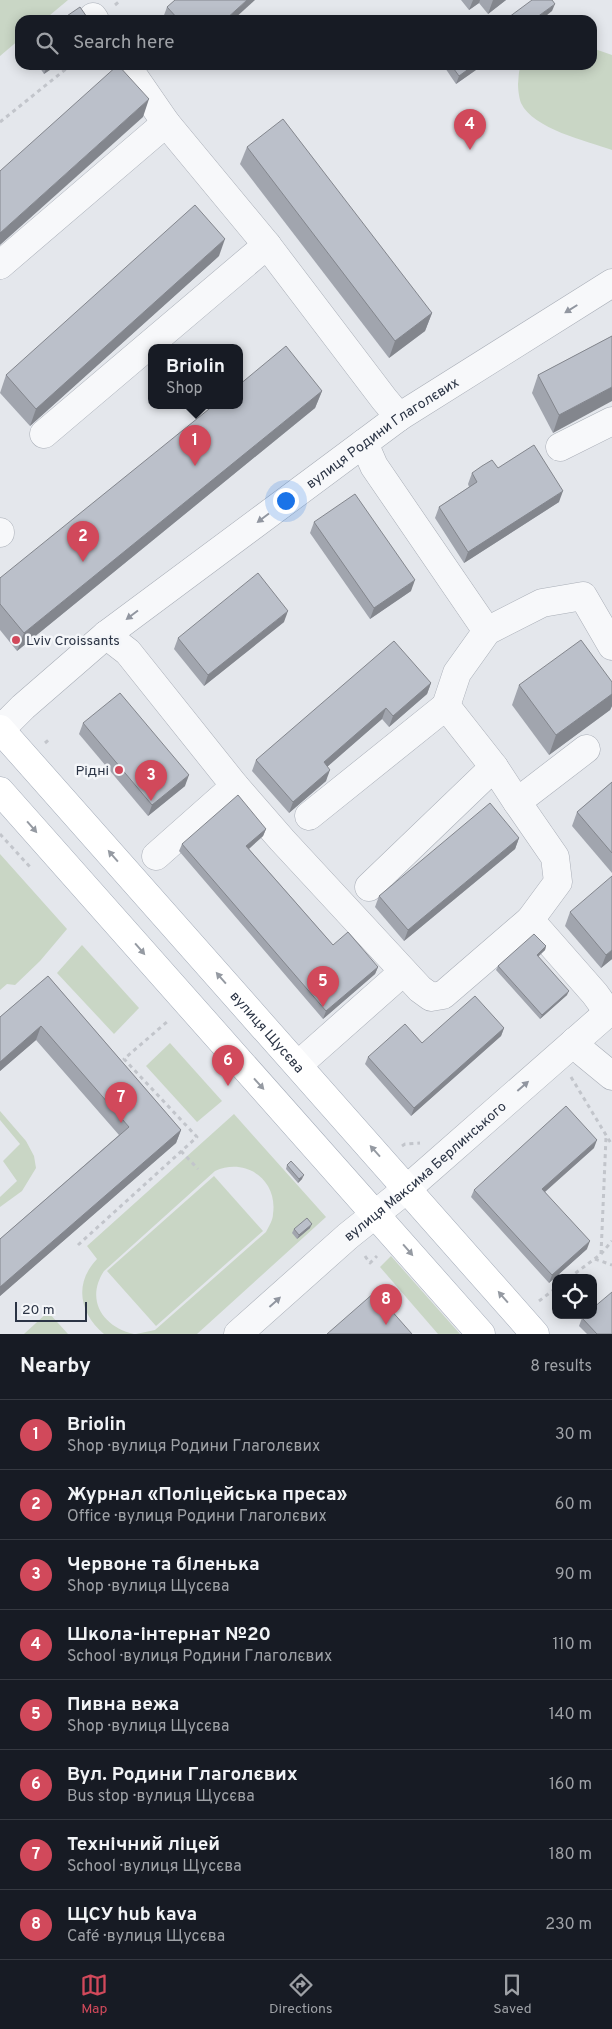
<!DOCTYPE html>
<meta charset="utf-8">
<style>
body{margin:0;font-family:Overpass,sans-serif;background:#242831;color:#f1f3f6}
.controls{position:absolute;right:15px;bottom:15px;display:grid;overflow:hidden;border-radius:10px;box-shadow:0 2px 12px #0003}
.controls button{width:45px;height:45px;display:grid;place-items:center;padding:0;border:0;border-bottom:1px solid #363941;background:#171b24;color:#f1f3f6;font:25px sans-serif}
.scale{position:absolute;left:15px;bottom:12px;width:72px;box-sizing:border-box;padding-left:5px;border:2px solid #2b3445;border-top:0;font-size:14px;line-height:18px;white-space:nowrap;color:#2b3445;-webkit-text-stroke:4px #f4f6f9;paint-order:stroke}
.you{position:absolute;left:285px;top:500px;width:18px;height:18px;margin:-12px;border:4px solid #fff;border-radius:50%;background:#1a73e8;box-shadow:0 0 0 8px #1a73e833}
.badge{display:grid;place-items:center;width:32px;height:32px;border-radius:50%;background:#d1495b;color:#fff;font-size:16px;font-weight:700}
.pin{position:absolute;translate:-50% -41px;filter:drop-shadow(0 1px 2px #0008)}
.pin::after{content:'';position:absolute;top:26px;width:18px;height:15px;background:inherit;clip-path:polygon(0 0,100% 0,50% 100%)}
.popup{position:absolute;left:148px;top:344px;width:95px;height:65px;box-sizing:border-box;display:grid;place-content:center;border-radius:10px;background:#171b24;filter:drop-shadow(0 1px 4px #0005);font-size:16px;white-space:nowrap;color:#9ea1a6}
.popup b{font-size:19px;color:#f1f3f6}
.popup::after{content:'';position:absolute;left:50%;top:100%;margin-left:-10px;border:10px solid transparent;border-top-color:#171b24}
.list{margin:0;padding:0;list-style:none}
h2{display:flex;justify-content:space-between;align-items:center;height:65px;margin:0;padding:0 20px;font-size:21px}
h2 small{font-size:16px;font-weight:400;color:#9ea1a6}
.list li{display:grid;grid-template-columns:32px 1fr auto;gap:15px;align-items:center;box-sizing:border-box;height:70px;padding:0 20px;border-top:1px solid #363941}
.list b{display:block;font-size:19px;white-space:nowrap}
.list p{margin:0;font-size:16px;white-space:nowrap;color:#9ea1a6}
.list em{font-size:16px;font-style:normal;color:#9ea1a6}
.icon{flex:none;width:28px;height:28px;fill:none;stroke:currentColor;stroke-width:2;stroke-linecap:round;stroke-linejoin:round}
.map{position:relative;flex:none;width:612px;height:1334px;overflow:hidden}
.search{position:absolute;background:#171b24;box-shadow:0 2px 12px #0003;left:15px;right:15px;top:15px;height:55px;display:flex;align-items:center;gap:12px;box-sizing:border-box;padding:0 18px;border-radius:15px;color:#9ea1a6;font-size:19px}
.sheet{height:625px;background:#171b24}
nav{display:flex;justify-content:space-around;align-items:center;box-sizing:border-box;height:70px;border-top:1px solid #363941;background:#171b24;font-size:14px;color:#9ea1a6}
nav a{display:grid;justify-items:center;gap:2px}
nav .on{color:#d1495b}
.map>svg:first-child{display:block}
.green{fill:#c9d6c5}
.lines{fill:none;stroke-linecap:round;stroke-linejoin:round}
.minor-casing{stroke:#a9aeb7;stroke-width:29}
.major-casing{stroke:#a3abb8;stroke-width:29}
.path{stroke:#c2c5cb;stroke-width:3;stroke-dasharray:4 4;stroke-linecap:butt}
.minor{stroke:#f7f8fa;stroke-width:28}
.major{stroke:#fff;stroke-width:28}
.wall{fill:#a1a5ae}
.shaded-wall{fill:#83868d}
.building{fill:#bbc0ca;stroke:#83868d}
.oneway{fill:#9196a0}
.oneway2{fill:#959aa2}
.poi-dot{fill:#d1495b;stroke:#f4f6f9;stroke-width:2}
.labels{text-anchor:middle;stroke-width:5;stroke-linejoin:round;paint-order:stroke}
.street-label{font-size:14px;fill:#2b3445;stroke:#f4f6f9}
.poi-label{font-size:14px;fill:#2b3445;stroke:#f4f6f9;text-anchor:start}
</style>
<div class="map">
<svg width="612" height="1334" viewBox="0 0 612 1334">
<rect width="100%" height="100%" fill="#e4e7ec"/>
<g class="green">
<polygon points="0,0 68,0 44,20 20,20 20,39 0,56"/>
<path d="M592,48l20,7v95c-25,-9 -79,-21 -91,-47 -2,-5 -3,-14 -3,-19 1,-7 0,-14 4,-19h70z"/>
<polygon points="0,854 67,929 40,961 15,985 7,984 0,990"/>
<polygon points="82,945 139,1008 114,1034 57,973"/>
<polygon points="170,1043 222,1101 197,1122 146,1066"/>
<polygon points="0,1111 26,1141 34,1156 36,1168 22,1191 0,1207 0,1197 17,1181 3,1161 20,1144 0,1120"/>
<path d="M234,1114l92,103 -129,117h-61l19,-4 111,-98c3,-6 7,-12 7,-18 5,-34 -27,-57 -58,-43l-111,100c-19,29 -1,56 30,63h-30c-25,-21 -30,-51 -7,-75l-10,-13z"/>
<polygon points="214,1176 263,1231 156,1326 107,1271"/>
<polygon points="391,1256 460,1334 438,1334 380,1267"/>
<polygon points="48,1312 68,1334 24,1334"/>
</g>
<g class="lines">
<g class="minor-casing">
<g id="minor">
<polyline points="93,17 95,20"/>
<polyline points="126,65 166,123"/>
<polyline points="0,265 166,123 267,245 384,399 399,417"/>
<polyline points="44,434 267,245"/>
<polyline points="364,443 374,466 487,631"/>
<polyline points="560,447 612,421"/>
<polyline points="0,532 0,533"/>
<polyline points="106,635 128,652 235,786 282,840 420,989 431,997 443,995 530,920"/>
<polyline points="446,706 457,673 487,631 542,603 583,596 612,646"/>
<path id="s1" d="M0,730l23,-23 83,-72 293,-218 213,-134"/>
<polyline points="586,749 517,802 555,857 558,882 530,920 595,994 608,1012"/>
<polyline points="309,816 446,706 494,767"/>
<polyline points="156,856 235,786"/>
<polyline points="369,887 494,767 517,802"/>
<polyline points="575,1041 584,1053 612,1076"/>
<polyline points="298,1065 403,972"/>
<path id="s2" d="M238,1334l110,-98 60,-48 204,-179"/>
</g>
</g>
<g class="major-casing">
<g id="major">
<path id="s3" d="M0,729l535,605"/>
<polyline points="0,791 481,1334"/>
</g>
</g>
<g class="path">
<polyline points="115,5 121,0"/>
<polyline points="0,122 71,65"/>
<polyline points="45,743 51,738"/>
<polyline points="0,834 30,867"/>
<polyline points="571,1077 612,1145"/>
<polyline points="402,1146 405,1144 420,1143"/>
<polyline points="181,1151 198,1169"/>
<polyline points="78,1245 197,1137 124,1059 168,1021"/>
<polyline points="601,1254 606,1137"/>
<polyline points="365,1256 370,1263 377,1256"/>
<polyline points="595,1259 612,1265"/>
<polyline points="569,1278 601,1254 612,1241"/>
<polyline points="539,1301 556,1288"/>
</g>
<use href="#minor" class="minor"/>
<use href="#major" class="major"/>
</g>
<g class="wall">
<polygon points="461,0 506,0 488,14 479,3 469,10"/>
<polygon points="167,7 233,20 165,20 163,18"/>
<polygon points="38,65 57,65 44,74"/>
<polygon points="443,65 483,65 456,84"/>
<polygon points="247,147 432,313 425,331 389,358 240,164"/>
<polygon points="219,256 30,426 0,393 6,375"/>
<polygon points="612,336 553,433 532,393 538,375"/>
<polygon points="322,391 315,408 17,651 0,630 0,578"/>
<polygon points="498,468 559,502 464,563 435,518 439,507 469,487 468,484 472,473"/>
<polygon points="314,522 411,591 370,619 310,533"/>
<polygon points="284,622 204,686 174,649 178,638"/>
<polygon points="612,682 612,706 610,710 549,755 512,705 519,685"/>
<polygon points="431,683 427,694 389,727 382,719 327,767 326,781 289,813 252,771 256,760"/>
<polygon points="83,723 185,786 148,816 79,734"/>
<polygon points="612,782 612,873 572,826 577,812"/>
<polygon points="266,829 263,836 249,849 333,945 378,967 375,974 323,1019 179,851 182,844"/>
<polygon points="519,838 515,849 404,941 375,907 379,896"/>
<polygon points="570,912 612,959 601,968 565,926"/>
<polygon points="546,946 545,950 538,957 567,995 540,1019 496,970 498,966"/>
<polygon points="48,976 181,1130 176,1143 0,1296 0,1239 119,1135 36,1040 0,1071 0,1017"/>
<polygon points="504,1028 501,1036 411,1116 365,1064 368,1057"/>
<polygon points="594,1148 545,1192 587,1249 549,1283 471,1197 474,1190"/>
<polygon points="287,1165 302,1179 298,1183 286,1169"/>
<polygon points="310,1228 297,1239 292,1233 294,1229"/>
<polygon points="582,1318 612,1334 587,1334 579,1326"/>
</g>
<g class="shaded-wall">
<polygon points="247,0 255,0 233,20 225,20"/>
<polygon points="473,0 480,0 479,3 469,10"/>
<polygon points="493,0 506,0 488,14"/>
<polygon points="555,4 552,11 541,20 533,20"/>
<polygon points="49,65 57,65 44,74 47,66"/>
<polygon points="474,65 483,65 456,84 459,76"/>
<polygon points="149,99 143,117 0,245 0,233"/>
<polygon points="225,239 219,256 30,426 36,409"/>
<polygon points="432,313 425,331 389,358 395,341"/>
<polygon points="612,387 612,401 553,433 559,415"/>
<polygon points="322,391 315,408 17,651 24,633"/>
<polygon points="563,491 559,502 464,563 468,552"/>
<polygon points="415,580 411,591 370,619 374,608"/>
<polygon points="288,611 284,622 204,686 208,675"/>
<polygon points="431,683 427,694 389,727 393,716"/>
<polygon points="612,694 612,706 610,710 549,755 556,735"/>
<polygon points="386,708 382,719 320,773 324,762"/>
<polygon points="330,770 326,781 289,813 293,802"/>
<polygon points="189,775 185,786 148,816 152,805"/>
<polygon points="266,829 263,836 244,853 246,846"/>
<polygon points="519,838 515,849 404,941 408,930"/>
<polygon points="546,946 545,950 535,959 537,955"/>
<polygon points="612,950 612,959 601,968 606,955"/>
<polygon points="378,967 375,974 323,1019 326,1011"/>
<polygon points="569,991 567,995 540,1019 542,1015"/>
<polygon points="41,1026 36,1040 0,1071 0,1062"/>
<polygon points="504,1028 501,1036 411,1116 414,1108"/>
<polygon points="181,1130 176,1143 0,1296 0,1287"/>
<polygon points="597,1140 594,1148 539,1197 542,1189"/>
<polygon points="304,1175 302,1179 298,1183 299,1179"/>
<polygon points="312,1224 310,1228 297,1239 299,1235"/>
<polygon points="590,1241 587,1249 549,1283 552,1275"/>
</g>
<g class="building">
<polygon points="175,0 247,0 225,20 179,20 167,7"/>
<polygon points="532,0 552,0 555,4 533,20 505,20"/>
<polygon points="80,7 89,20 61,20"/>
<polygon points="118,65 149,99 0,233 0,171"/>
<polygon points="451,65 474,65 459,76"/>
<polygon points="283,119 432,313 395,341 247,147"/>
<polygon points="195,205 225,239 36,409 6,375"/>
<polygon points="612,336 612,387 559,415 538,375"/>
<polygon points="286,346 322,391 24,633 0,604 0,578 214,405 239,405 239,385"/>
<polygon points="534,445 563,491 468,552 439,507 477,482 472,473 482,466 492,460 498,468"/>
<polygon points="355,494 415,580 374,608 314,522"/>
<polygon points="258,573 288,611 208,675 178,638"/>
<polygon points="581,640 612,682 612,694 556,735 519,685"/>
<polygon points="394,641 431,683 393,716 386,708 324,762 330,770 293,802 256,760"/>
<polygon points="120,693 189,775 152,805 83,723"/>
<polygon points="612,782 612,853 577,812"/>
<polygon points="238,795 266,829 246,846 333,945 348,932 378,967 326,1011 182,844"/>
<polygon points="490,803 519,838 408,930 379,896"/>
<polygon points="612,876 612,950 606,955 570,912"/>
<polygon points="534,934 546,946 537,955 569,991 542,1015 498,966"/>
<polygon points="48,976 181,1130 0,1287 0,1239 129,1127 41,1026 0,1062 0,1017"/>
<polygon points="475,996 504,1028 414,1108 368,1057 405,1024 422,1043"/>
<polygon points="566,1106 597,1140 542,1189 590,1241 552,1275 474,1190"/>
<polygon points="291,1161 304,1175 299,1179 287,1165"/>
<polygon points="307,1218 312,1224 299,1235 294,1229"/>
<polygon points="375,1292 412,1334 327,1334"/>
<polygon points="612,1292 612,1334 597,1334 582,1318 585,1315 593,1315 593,1308"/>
</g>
<defs><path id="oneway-solid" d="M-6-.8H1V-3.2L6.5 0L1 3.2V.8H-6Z" transform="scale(1.25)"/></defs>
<g class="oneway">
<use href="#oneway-solid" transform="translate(571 309) rotate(148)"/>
<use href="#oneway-solid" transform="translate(263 518) rotate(143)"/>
<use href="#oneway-solid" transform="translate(132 615) rotate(143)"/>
<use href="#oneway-solid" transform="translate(523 1086) rotate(-41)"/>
<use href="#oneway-solid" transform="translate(275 1302) rotate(-42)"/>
</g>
<g class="oneway2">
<use href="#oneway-solid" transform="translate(32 827) rotate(49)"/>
<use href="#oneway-solid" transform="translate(113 856) rotate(-131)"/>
<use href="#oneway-solid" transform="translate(140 949) rotate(49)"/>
<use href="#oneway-solid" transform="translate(221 978) rotate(-131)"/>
<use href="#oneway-solid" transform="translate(259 1084) rotate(48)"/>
<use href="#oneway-solid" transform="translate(375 1151) rotate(-132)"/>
<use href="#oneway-solid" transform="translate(408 1250) rotate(49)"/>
<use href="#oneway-solid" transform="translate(503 1297) rotate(-131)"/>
</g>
<g class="poi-dot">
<circle cx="16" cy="640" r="5"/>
<circle cx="119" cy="770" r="5"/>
</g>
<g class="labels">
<g class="street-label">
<text dy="5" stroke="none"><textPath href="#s1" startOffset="485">вулиця Родини Глаголєвих</textPath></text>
<text dy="5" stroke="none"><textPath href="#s3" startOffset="404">вулиця Щусєва</textPath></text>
<text dy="5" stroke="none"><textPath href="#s2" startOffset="248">вулиця Максима Берлинського</textPath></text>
</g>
<g class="poi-label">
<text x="26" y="645">Lviv Croissants</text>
<text x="109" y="775" text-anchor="end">Рідні</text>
</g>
</g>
</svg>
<div class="controls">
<button><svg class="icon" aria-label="locate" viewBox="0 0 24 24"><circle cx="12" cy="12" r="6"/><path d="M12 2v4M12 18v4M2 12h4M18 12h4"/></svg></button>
</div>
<div class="scale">20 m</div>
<div class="you"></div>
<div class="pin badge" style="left:195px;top:466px">1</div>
<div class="popup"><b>Briolin</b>Shop</div>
<div class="pin badge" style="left:83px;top:562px">2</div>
<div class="pin badge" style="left:151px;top:801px">3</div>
<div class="pin badge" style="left:470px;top:150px">4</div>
<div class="pin badge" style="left:323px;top:1007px">5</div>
<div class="pin badge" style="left:228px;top:1086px">6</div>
<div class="pin badge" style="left:121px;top:1123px">7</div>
<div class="pin badge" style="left:386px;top:1325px">8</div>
<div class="search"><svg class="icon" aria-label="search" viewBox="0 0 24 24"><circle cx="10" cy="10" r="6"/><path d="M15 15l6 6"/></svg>Search here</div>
</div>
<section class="sheet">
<h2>Nearby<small>8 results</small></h2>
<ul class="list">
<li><span class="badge">1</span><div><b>Briolin</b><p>Shop · вулиця Родини Глаголєвих</p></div><em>30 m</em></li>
<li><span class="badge">2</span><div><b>Журнал «Поліцейська преса»</b><p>Office · вулиця Родини Глаголєвих</p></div><em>60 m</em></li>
<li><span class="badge">3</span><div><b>Червоне та біленька</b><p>Shop · вулиця Щусєва</p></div><em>90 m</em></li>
<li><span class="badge">4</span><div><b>Школа-інтернат №20</b><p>School · вулиця Родини Глаголєвих</p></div><em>110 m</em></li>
<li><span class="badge">5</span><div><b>Пивна вежа</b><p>Shop · вулиця Щусєва</p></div><em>140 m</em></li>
<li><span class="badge">6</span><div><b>Вул. Родини Глаголєвих</b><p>Bus stop · вулиця Щусєва</p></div><em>160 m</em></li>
<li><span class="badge">7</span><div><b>Технічний ліцей</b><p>School · вулиця Щусєва</p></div><em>180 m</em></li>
<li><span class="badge">8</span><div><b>ЩСУ hub kava</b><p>Café · вулиця Щусєва</p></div><em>230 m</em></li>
</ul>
</section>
<nav>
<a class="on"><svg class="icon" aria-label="map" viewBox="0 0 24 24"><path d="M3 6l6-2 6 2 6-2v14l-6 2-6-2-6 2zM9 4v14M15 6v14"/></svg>Map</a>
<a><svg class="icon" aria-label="directions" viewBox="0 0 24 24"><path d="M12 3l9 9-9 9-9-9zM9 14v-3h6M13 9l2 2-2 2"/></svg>Directions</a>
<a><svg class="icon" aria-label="saved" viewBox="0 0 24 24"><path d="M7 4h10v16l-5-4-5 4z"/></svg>Saved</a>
</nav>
